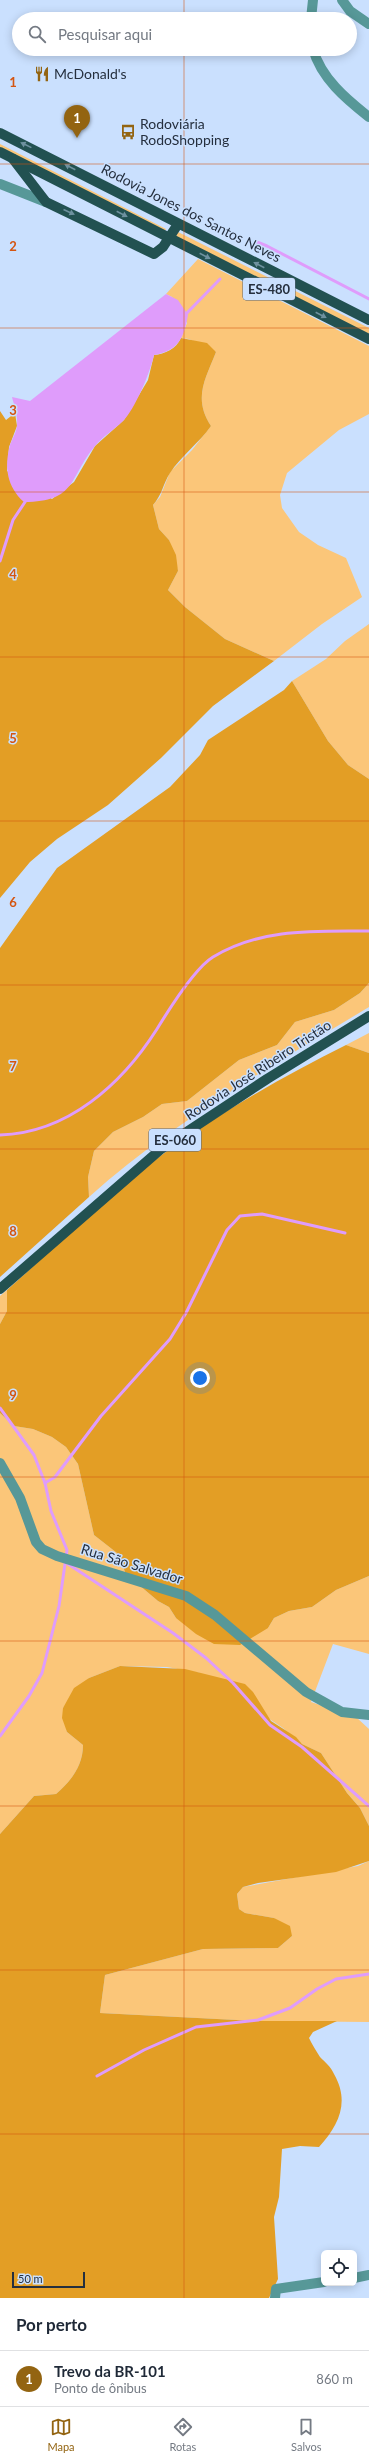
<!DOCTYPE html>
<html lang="pt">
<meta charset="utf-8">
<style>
body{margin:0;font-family:Lato,sans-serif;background:#f6f6f7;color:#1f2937}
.controls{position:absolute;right:12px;bottom:12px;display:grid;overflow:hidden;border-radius:6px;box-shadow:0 2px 10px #0003}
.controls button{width:36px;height:36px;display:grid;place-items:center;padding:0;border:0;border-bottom:1px solid #e0e1e3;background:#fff;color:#1f2937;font:20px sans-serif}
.scale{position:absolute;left:12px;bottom:10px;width:73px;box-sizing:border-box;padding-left:4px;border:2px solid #252f3e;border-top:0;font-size:11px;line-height:14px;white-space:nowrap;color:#252f3e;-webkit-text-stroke:3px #cae0fe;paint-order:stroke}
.you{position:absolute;left:200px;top:1378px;width:14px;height:14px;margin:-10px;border:3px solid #fff;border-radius:50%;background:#1a73e8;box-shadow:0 0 0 6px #1a73e833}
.badge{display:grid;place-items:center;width:26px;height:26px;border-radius:50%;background:#936411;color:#fff;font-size:13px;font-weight:700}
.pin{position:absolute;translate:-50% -33px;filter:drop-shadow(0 1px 2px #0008)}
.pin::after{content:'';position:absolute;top:21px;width:14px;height:12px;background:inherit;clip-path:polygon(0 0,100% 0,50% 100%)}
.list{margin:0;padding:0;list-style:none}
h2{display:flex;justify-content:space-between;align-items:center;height:52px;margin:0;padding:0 16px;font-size:17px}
h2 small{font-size:13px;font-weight:400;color:#747a83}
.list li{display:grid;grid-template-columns:26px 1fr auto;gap:12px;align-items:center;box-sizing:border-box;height:56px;padding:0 16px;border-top:1px solid #e0e1e3}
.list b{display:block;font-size:15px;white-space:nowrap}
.list p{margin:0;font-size:13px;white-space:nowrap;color:#747a83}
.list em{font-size:13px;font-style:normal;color:#747a83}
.icon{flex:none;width:22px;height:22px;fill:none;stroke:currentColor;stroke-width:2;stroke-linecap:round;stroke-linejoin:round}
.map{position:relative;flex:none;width:369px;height:2298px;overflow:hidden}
.search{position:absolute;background:#fff;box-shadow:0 2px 10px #0003;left:12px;right:12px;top:12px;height:44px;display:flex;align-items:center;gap:10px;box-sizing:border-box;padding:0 14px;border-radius:22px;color:#747a83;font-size:15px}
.sheet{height:108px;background:#fff}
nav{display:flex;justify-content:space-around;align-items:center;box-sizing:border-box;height:56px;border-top:1px solid #e0e1e3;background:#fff;font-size:11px;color:#747a83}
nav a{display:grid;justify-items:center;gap:2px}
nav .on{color:#936411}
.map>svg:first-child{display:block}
.green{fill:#fbc679}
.forest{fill:#e39e25}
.water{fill:#df9cfb}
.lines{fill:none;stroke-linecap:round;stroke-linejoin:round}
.stream{stroke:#df9cfb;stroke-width:3}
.minor{stroke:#579898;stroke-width:10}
.major{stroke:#225151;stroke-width:10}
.oneway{fill:#6e919f}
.grid{fill:none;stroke:#d45511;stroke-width:1;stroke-opacity:0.55}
.labels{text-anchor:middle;stroke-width:3;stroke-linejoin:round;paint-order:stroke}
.shield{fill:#cae0fe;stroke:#566478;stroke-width:1}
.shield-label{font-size:13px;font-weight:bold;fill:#252f3e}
.poi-label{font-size:14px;fill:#252f3e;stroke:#cae0fe;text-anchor:start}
.street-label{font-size:14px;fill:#252f3e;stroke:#cae0fe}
.grid-label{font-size:13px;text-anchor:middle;font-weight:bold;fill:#d45511;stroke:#cae0fe;stroke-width:3;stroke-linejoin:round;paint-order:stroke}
</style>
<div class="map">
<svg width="369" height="2298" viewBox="0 0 369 2298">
<rect width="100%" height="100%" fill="#cae0fe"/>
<g class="green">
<polygon points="0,144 166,229 163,234 0,149"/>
<polygon points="178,232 369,328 369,334 175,238"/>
<path d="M198,259l171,87v68l-30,16 -52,43 -7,22 2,13 17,24 19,13 28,13 16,39 -40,27 -48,37 -49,-22 -40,-32 -17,-17 10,-19 -9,-31 -10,-11 -6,-24 7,-8 10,-25 22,-22 19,-24c-18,-28 -6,-46 5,-74l-27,-13 -8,-1 6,-15 -15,-26 -6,-3z"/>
<polygon points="369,624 369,779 348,765 328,741 292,681 326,659 345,641"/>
<path d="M369,983v24c-96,58 -196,115 -280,190l-1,-20 6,-26 19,-19 30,-15 19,-13 25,-3 52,-41 38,-15 18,-23 39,-12 26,-17z"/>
<polygon points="369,1033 369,1053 346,1045"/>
<polygon points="7,1290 7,1311 0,1324 0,1296"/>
<path d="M0,1413l14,13 19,3 19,8 14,10 12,17 16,71 23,18 9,21 32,27 11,6 7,11 92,10 6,-10 15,-7 23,-4 24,-17 33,-14v78l-36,-10 -22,58 45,15 13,12v97l-9,-18 -13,-15 -26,-40 -19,-9 -19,-16 -83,-55 -33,-6 -47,-1 -31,12 -26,30 4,24 16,13c0,21 -12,36 -27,49l-22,2 -34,38z"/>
<polygon points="369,1861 369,2022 256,2021 100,2013 105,1975 203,1949 278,1948 292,1936 274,1918 245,1913 239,1909 237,1894 243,1887 358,1866"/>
</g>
<g class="forest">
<path d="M181,338l26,5 9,9c-11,28 -23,46 -5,74 -12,17 -30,30 -41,47 -7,11 -8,22 -17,32l6,24 10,11 7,15 2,16 -10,19 17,17 40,32 49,22 -61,45 -52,52 -53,47 -51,34 -27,23 -30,36v-487l6,9 9,-7 2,13 -8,21 -2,24 45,28 22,-17 21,-36 29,-26 24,-40 6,-25c11,-1 22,-6 27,-17z"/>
<polygon points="292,681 328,741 348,765 369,779 369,983 360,993 334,1010 295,1022 277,1045 239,1060 187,1101 162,1104 143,1117 113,1132 94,1151 88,1177 89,1197 0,1277 0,948 57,868 170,787 200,755 208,740 284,690"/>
<path d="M346,1045l23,8v523l-33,14 -24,17 -23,4 -15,7 -6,10 -28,17 -26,-1 -18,-10 -20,-16 -7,-11 -11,-6 -32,-27 -9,-21 -23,-18 -16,-71 -12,-17 -14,-10 -19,-8 -19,-3 -14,-13v-89l7,-13v-21c42,-37 82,-78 126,-113 65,-52 139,-95 213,-132z"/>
<path d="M120,1666l65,3 60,15 8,8 18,29 25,16 6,7 19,9 26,40 13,15 9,18v35l-33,11 -78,11 -15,4 -6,7 2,15 6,4 29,5 16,8 2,10 -14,12 -75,1 -98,26 -5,38 156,8h81l-24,11 -4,6c3,6 7,13 11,19 5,5 11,10 14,17 16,28 5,51 -15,73l-19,-1 -18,3 -3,48 -5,20 4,62 -9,19h-269v-464l34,-38 22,-2c15,-13 27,-28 27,-49l-16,-13 -5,-14 1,-10 11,-20 15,-10z"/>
</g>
<path class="water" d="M166,294l12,6 10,15c-4,23 -10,36 -34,40 -4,18 -19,54 -31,66 -9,9 -20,15 -28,25 -26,31 -18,56 -71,56 -17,-15 -20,-35 -14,-57 2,-6 7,-14 7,-20 1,-9 -3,-20 -5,-28l18,4z"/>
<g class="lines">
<g class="stream">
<polyline points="251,246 257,242 267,246 369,299"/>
<polyline points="185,315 220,279"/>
<polyline points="0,561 13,520 27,499"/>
<path d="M0,1135c68,-2 122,-51 157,-106 11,-18 38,-61 56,-72 48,-29 101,-26 156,-26"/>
<polyline points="0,1408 34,1455 45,1483 51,1511 67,1550 59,1606 42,1673 29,1696 0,1736"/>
<polyline points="45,1483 55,1477 101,1416 170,1339 186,1313 227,1230 240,1216 262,1214 345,1233"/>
<polyline points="68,1564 173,1633 206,1658 233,1683 270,1725 302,1747 369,1806"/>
<polyline points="97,2076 144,2050 196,2027 258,2020 290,2008 317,1989 336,1979 369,1974"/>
</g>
<g class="minor">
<polyline points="342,0 350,11 369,24"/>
<polyline points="311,19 313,0"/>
<path d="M313,49c8,29 33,50 56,68"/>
<polyline points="0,184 46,202"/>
<polyline points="0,1463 20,1498 36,1542 42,1549 57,1556 186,1596 215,1615 306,1692 342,1712 369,1715"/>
<polyline points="354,2278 369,2275"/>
<polyline points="275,2298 276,2289 324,2282"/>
</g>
<g class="major">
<polyline points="0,133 369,320"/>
<polyline points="0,152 369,339"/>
<polyline points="13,159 46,202 154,254 163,247 178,224"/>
<polyline points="0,1289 161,1149 267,1079 369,1016"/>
</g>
</g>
<defs><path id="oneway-solid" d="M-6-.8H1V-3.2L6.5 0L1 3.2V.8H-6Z"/></defs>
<g class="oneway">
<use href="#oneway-solid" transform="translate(26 145) rotate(-154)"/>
<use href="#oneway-solid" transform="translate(70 167) rotate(-153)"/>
<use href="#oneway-solid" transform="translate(69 212) rotate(24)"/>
<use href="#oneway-solid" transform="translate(122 214) rotate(27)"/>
<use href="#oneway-solid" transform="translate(205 256) rotate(27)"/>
<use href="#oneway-solid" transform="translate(259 265) rotate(-153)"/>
<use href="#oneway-solid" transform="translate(321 315) rotate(27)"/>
</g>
<path class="grid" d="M184,0v19M184,49v2249M0,164h369M0,328h369M0,492h369M0,657h369M0,821h369M0,985h369M0,1149h369M0,1313h369M0,1477h369M0,1641h369M0,1806h369M0,1970h369M0,2134h369"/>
<defs>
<g id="restaurant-bare" transform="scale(1.2)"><path d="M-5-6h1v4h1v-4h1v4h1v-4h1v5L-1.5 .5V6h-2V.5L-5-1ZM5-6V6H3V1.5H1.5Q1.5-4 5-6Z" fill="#936411" stroke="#cae0fe" stroke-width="2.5" paint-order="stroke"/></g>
<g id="bus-bare" transform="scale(1.2)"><path d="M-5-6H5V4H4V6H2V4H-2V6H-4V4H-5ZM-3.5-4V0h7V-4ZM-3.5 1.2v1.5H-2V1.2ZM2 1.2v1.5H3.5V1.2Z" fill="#936411" stroke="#cae0fe" stroke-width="2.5" paint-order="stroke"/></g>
</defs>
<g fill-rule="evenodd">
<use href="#restaurant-bare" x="42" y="74"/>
<use href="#bus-bare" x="128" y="132"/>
</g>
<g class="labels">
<g class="shield">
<rect x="243" y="278" width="52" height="22" rx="3"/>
<rect x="149" y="1129" width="52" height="22" rx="3"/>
</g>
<g class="shield-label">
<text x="269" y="294">ES-480</text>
<text x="175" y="1145">ES-060</text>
</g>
<g class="poi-label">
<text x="54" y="79">McDonald's</text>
<text x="140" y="129">Rodoviária<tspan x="140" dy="16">RodoShopping</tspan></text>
</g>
<g class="street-label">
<text transform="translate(191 213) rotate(27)" y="5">Rodovia Jones dos Santos Neves</text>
<text transform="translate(258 1070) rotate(-33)" y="5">Rodovia José Ribeiro Tristão</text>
<text transform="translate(132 1564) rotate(17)" y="5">Rua São Salvador</text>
</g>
</g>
<g class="grid-label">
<text x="13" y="87">1</text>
<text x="13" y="251">2</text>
<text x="13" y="415">3</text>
<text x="13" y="579">4</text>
<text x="13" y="743">5</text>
<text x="13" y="907">6</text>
<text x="13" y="1071">7</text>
<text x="13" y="1236">8</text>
<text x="13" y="1400">9</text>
</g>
</svg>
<div class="controls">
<button><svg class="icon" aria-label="locate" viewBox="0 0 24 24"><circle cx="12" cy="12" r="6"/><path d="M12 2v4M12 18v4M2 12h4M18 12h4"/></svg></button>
</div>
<div class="scale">50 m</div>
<div class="you"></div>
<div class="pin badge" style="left:77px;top:138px">1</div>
<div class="search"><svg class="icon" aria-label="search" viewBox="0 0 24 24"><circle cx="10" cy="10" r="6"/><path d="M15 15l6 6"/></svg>Pesquisar aqui</div>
</div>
<section class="sheet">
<h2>Por perto<small></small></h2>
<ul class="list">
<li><span class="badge">1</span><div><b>Trevo da BR-101</b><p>Ponto de ônibus</p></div><em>860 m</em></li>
</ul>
</section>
<nav>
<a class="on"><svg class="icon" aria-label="map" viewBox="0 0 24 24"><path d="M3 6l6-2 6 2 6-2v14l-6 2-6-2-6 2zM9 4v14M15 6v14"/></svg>Mapa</a>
<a><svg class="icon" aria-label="directions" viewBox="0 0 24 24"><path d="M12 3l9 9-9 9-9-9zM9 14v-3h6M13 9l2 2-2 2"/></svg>Rotas</a>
<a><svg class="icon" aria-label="saved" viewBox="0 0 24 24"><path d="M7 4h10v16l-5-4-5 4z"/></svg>Salvos</a>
</nav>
